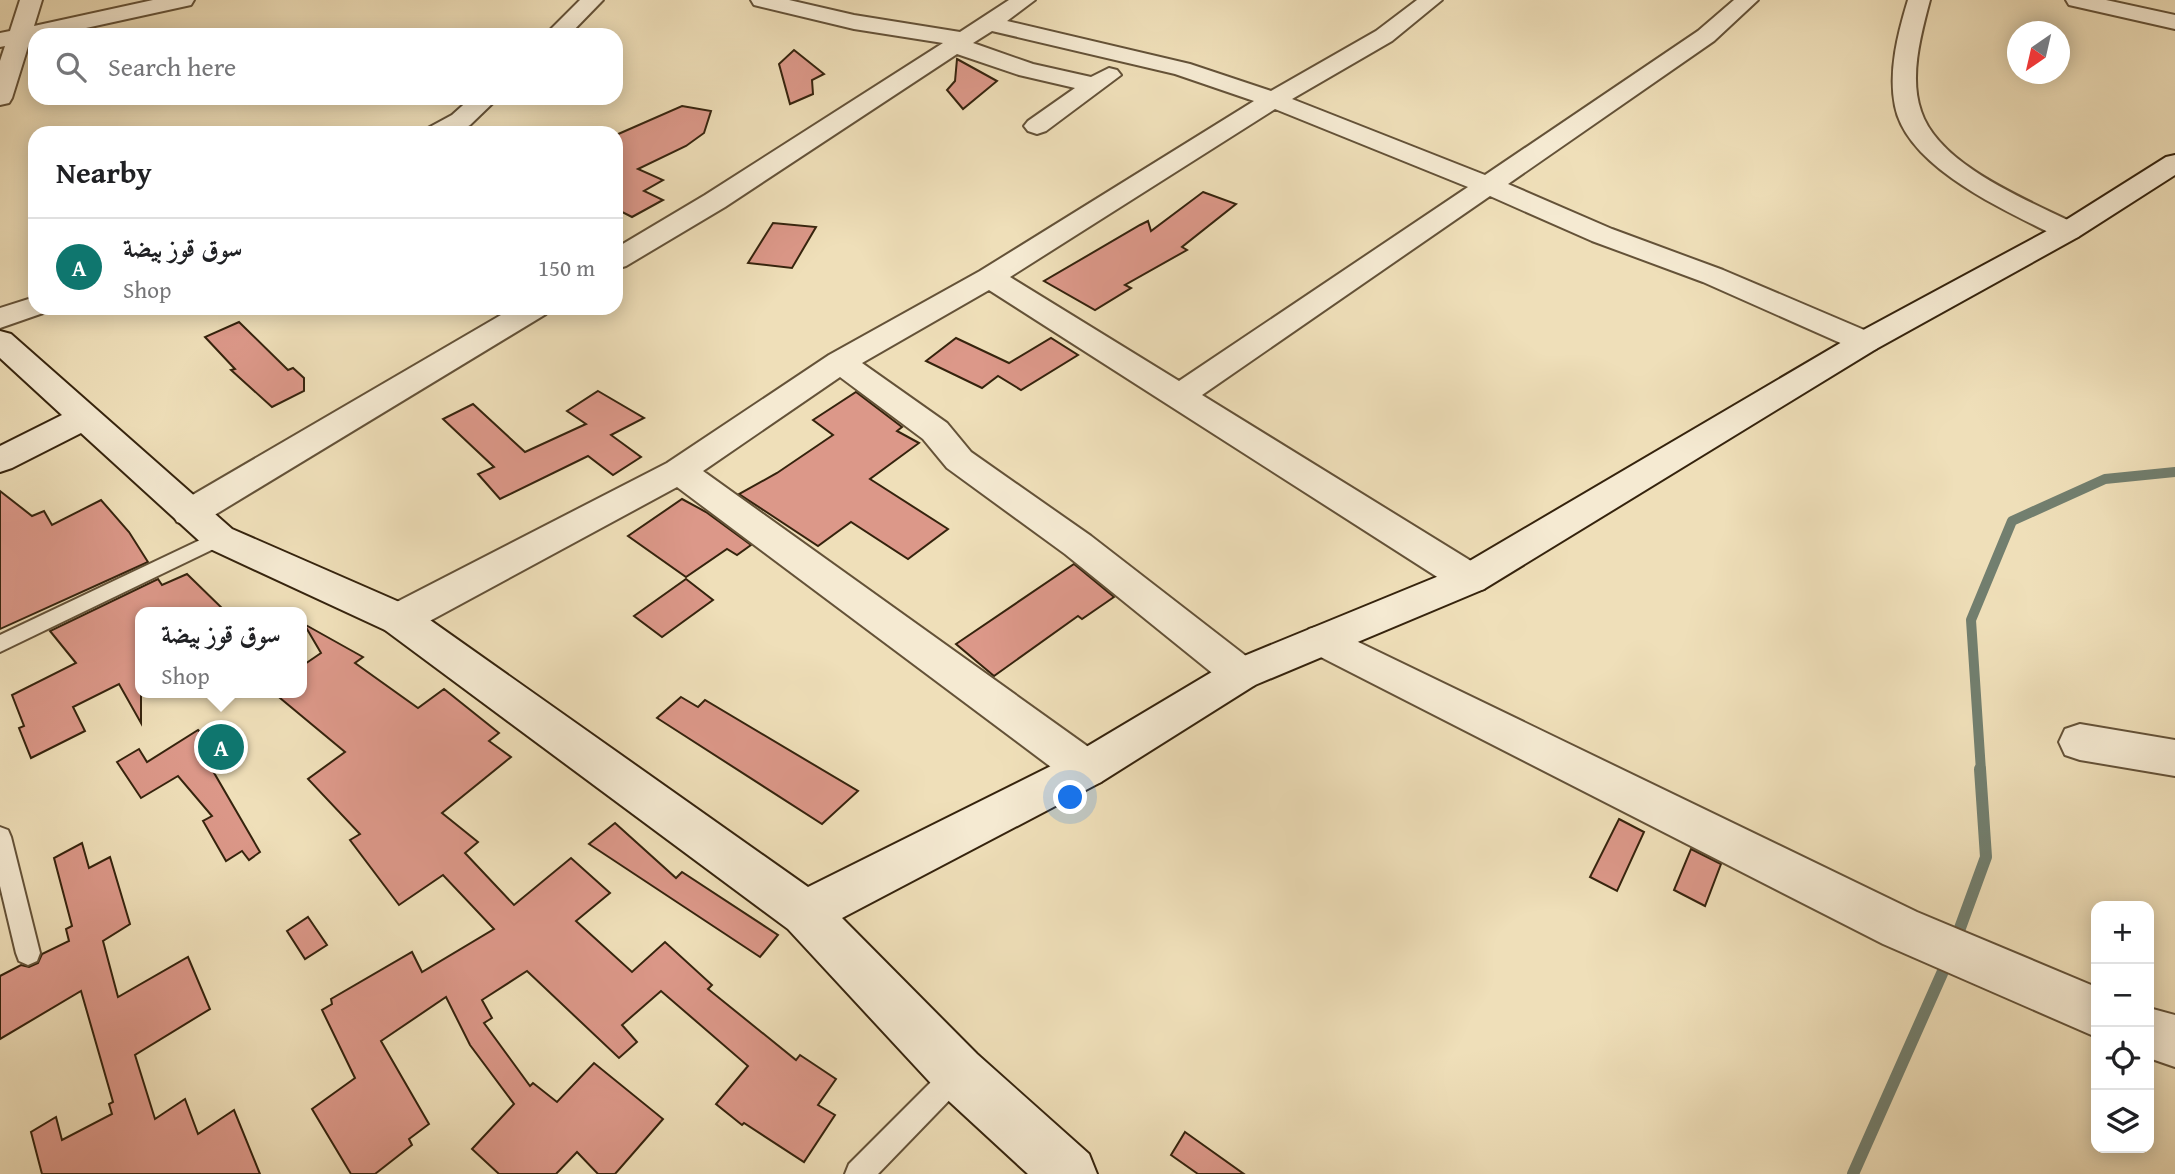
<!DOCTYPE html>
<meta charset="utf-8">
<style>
body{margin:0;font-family:"Gentium Book Plus",Amiri,serif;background:#f6f6f6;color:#202124}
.controls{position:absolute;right:21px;bottom:21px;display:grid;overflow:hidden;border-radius:14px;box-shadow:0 4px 18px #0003}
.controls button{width:63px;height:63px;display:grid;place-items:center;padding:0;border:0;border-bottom:2px solid #e0e0e0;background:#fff;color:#202124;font:35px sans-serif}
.compass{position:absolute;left:2007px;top:21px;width:63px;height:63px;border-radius:50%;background:#fff;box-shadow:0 4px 18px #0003;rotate:214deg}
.you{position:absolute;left:1071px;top:798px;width:24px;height:24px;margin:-18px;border:5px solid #fff;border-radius:50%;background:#1a73e8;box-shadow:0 0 0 10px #1a73e833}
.badge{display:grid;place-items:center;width:46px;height:46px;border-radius:50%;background:#0f766e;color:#fff;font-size:23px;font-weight:700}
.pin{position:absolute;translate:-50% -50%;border:4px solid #fff;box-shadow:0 2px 7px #0006}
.popup{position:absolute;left:135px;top:607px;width:172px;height:91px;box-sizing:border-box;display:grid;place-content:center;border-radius:14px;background:#fff;filter:drop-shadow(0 2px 5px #0005);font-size:23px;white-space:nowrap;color:#757577}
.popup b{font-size:26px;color:#202124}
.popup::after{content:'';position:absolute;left:50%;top:100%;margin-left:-14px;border:14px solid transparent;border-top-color:#fff}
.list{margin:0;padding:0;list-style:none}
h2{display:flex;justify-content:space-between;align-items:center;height:91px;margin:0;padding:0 28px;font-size:30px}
h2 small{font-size:23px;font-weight:400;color:#757577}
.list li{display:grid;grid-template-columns:46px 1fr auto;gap:21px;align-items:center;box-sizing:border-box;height:98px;padding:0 28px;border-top:2px solid #e0e0e0}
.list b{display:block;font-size:26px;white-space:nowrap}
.list p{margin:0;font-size:23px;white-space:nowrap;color:#757577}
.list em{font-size:23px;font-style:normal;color:#757577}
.icon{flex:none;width:38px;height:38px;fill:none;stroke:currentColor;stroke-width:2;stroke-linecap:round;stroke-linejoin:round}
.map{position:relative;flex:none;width:2175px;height:1174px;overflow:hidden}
.search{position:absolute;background:#fff;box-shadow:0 4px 18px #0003;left:28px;top:28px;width:595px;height:77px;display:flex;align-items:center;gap:18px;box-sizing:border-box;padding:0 24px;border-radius:21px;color:#757577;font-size:26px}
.panel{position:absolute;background:#fff;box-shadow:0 4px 18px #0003;left:28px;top:126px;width:595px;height:189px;border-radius:21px}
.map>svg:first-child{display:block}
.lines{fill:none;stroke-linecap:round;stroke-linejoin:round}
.stream-far1{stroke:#727f6f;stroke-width:10}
.stream{stroke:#727f6f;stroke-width:12}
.building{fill:#dc9889;stroke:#35230d;stroke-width:2}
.lane-casing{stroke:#645238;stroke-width:4}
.street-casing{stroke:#645238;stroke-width:4}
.secondary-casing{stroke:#35230d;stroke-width:4}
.lane{fill:#f5ead2;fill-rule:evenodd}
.street{fill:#f5ead2;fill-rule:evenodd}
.secondary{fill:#f5ead2;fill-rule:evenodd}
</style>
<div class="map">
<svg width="2175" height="1174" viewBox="0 0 2175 1174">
<rect width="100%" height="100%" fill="#efdfb9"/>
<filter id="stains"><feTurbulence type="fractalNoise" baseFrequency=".00286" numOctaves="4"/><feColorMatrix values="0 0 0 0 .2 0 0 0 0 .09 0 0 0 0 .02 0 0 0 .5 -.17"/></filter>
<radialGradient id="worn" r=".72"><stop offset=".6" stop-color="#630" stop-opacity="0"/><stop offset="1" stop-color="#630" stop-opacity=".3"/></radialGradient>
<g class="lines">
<polyline class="stream-far1" points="1981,771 1971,620 2012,521 2105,479 2175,472"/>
<g class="stream">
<polyline points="1956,939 1986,857 1980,769"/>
<polyline points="1853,1174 1948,960"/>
</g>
</g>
<g class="building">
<polygon points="794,50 824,74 812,80 813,94 790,104 779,64"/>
<polygon points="957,59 997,81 963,109 947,90 955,81"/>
<polygon points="682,106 711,111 704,133 686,146 638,169 663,180 644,191 663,200 632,217 616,209 616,135"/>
<polygon points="1203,192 1236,204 1182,247 1187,250 1125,285 1131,288 1095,310 1044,281 1140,225 1148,221 1151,231"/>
<polygon points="773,223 816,227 792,268 748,263"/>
<polygon points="239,322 288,370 293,368 304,378 304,391 272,407 231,370 235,369 205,337"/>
<polygon points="956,338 1009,363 1051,338 1078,355 1021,390 998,376 982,388 926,361"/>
<polygon points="598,391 644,418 611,435 641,457 613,475 588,456 500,499 478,474 494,467 443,419 473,404 525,452 586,424 567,411"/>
<polygon points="856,392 902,427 897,431 919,443 870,479 948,529 908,559 851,522 818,546 739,494 777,473 833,435 813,420"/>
<polygon points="0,491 32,516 44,511 52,525 101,500 129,532 148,562 0,629"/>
<polygon points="682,499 706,512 751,545 737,555 727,549 686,577 628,536"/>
<polygon points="1074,564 1114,597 1082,619 1078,616 994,676 956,644"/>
<polygon points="187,574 226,612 141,612 141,723 119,684 73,707 85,731 31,758 19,728 24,726 12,695 76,663 50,631 158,579 162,585"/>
<polygon points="686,579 713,600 662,637 634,616"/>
<polygon points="304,624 363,657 355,663 418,708 444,689 499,733 489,741 511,757 442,813 478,842 465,853 514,905 571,858 610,893 576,921 632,972 665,942 712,985 708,989 796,1060 800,1055 836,1079 818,1105 835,1115 804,1162 744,1123 742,1125 716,1104 748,1066 661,991 622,1025 637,1042 619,1058 527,971 482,1000 492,1018 484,1023 530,1086 533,1083 557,1102 594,1063 663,1119 615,1174 598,1174 577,1152 556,1174 499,1174 472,1149 514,1104 470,1045 446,997 381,1041 429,1124 409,1139 412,1145 375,1174 351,1174 312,1109 355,1078 322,1010 332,1004 331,999 412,952 422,972 494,929 443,875 399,905 350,840 360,834 308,779 345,752 274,693 302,693 302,666 321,653"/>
<polygon points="681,697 698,707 705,700 858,791 822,824 657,718"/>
<polygon points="198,730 227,763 213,771 260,852 249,860 242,851 226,861 203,821 212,816 178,776 141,798 117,762 139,749 147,762"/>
<polygon points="1619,819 1644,832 1617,891 1590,877"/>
<polygon points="615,823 676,878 682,872 778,935 760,957 589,844"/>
<polygon points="82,843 89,868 110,857 130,924 103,941 118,997 188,957 210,1009 135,1055 155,1119 185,1099 198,1134 234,1110 260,1174 42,1174 31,1132 56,1117 62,1140 112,1114 109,1104 113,1102 81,991 0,1039 0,976 21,965 29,967 38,963 42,954 69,941 66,929 72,926 54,858"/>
<polygon points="1691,849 1721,864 1705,906 1674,890"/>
<polygon points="308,917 327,945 305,959 287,931"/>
<polygon points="1185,1132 1244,1174 1198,1174 1171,1155"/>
</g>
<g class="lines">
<g class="lane-casing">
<g id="lane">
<polygon points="219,531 226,533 228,538 226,543 0,652 0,635"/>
<polygon points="0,827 8,830 11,837 40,953 37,961 28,965 19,961 16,953 0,886"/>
<polygon points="956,1062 965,1066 969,1075 965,1084 878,1174 845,1174 849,1164 947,1066"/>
</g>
</g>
<g class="street-casing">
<g id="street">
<polygon points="20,0 42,0 34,26 153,0 194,0 191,5 54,35 35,35 35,39 30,40 12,98 9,103 0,105 0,61 5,46 0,47 0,33 10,31"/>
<polygon points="580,0 603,0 569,35 545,35"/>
<path d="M751,0h38l65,15 106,17 49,-32h26l-28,21 183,43 81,27 105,-60 41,-31h25l-50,41 -100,58 193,76 213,-144 36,-31h24l-44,41 -206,143 104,45 111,41 153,65 5,7 -5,7 -11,3 -11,-3 -151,-67 -111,-41 -102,-45 -288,199 282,174 5,10 -5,10 -14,4 -14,-4 -467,-299 -127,73 85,60 24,29 120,84 164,127 7,11 -7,11 -14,5 -14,-5 -162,-131 -118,-86 -24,-29 -83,-62 -137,94 398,285 7,13 -7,13 -15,5 -15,-5 -394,-295 -264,143 -14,4 -14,-4 -6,-11 6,-11 282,-145 162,-108 151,-84 274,-170 -79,-27 -183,-43 -19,12 60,21 58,13 18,-9 8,2 4,5 -75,56 -9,3 -9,-3 -4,-5 4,-5 47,-33 -56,-13 -62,-21 -232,153 -99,59 -10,3v-21l89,-53 238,-152 -89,-14 -100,-24zM1275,109l193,78 -289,194 -169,-104z"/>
<path d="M1908,0h22c-9,34 -21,77 -9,111 18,55 109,90 157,114l4,6 -4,6 -10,2 -10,-2c-51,-26 -151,-69 -163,-131 -7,-35 3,-73 13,-106z"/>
<polygon points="2066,0 2106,0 2175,15 2175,29 2069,5"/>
<polygon points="471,98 498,98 470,125 456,133 424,133 428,128 452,115"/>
<polygon points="35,297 35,308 49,308 46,312 0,328 0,308"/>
<polygon points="513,308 550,308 546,314 203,522 190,526 177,522 172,513 177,504"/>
<polygon points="1323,625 1917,912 2096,987 2096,1037 1883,944 1309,651 1303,640 1309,629"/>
<polygon points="2080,724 2175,740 2175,776 2080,760 2065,755 2059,742 2065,729"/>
<polygon points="2149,1008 2175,1015 2175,1067 2149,1058"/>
</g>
</g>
<g class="secondary-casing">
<polygon id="secondary" points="2175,155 2175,175 2078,237 1876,349 1484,589 1255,685 1101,782 842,918 977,1054 1089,1154 1097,1174 1028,1174 939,1092 788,929 385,630 206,547 81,433 12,468 0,472 0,446 62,415 0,358 0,331 11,334 232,529 413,608 808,887 1071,756 1227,663 1456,569 1854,335 2058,225 2166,157"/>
</g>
<use href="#lane" class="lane"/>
<use href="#street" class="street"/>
<use href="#secondary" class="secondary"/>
</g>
<rect width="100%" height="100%" filter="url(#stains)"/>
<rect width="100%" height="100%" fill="url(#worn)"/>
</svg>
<div class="controls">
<button>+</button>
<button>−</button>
<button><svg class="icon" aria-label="locate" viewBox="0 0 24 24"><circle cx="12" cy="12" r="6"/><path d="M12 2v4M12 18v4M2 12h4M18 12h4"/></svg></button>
<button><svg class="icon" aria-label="layers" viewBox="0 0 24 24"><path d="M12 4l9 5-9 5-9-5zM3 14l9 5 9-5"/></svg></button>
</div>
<svg class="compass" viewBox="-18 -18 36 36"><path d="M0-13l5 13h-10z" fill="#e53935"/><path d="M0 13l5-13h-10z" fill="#757577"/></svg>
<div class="you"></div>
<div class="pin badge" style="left:221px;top:747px">A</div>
<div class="popup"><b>سوق قوز بيضة</b>Shop</div>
<div class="search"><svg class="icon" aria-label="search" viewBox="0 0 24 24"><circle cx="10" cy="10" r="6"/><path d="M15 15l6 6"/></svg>Search here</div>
<section class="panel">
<h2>Nearby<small></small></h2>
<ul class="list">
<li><span class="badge">A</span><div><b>سوق قوز بيضة</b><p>Shop</p></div><em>150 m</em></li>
</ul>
</section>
</div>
